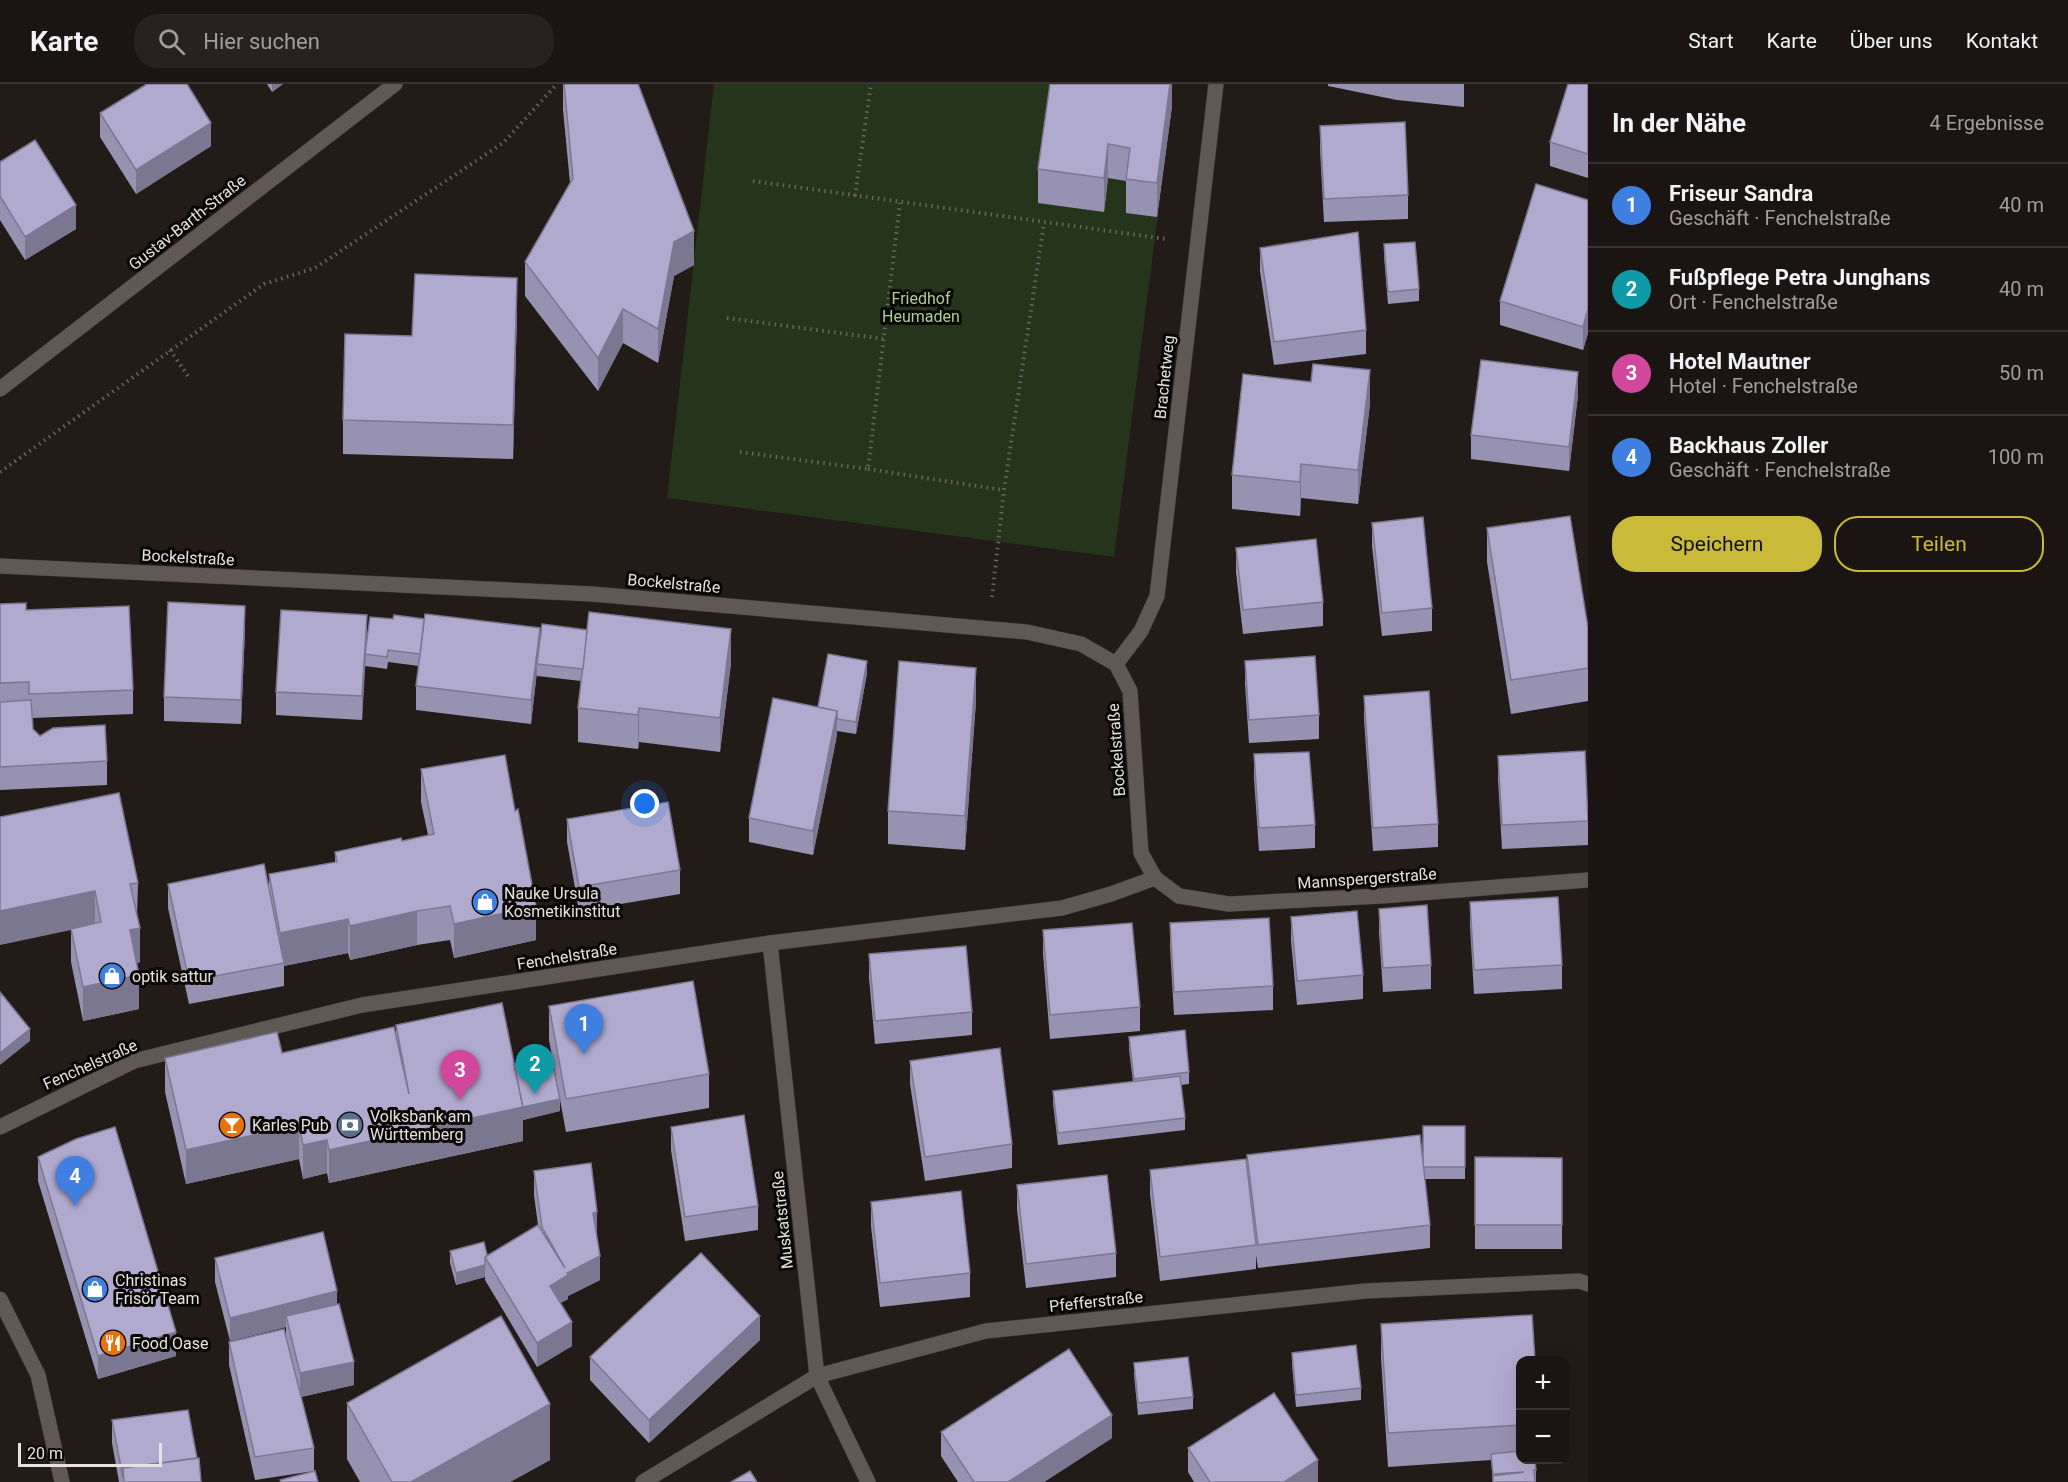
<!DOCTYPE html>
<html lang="de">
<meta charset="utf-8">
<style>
body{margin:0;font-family:Roboto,sans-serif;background:#272120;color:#f1f3f6}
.controls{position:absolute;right:18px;bottom:18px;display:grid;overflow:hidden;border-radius:12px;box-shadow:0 6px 24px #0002}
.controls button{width:54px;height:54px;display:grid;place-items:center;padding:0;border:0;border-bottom:2px solid #383332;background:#1a1412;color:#f1f3f6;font:30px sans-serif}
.scale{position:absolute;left:18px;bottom:15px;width:144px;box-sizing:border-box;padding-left:6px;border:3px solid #e7e2e0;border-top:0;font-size:16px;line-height:21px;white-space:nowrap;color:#e7e2e0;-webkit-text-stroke:4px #090706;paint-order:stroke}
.you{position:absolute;left:645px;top:720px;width:21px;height:21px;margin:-15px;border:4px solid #fff;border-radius:50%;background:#1a73e8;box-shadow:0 0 0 9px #1a73e833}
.badge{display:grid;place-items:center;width:39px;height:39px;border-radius:50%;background:#caba39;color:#fff;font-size:20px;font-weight:700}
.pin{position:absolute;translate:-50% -50px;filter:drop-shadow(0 2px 3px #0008)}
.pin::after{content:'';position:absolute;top:32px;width:21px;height:18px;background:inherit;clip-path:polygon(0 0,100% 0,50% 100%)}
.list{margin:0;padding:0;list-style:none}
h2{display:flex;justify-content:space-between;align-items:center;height:78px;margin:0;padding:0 24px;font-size:26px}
h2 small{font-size:20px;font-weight:400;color:#9f9e9f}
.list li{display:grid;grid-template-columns:39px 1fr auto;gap:18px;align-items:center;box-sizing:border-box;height:84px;padding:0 24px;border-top:2px solid #383332}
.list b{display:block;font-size:22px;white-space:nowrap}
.list p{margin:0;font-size:20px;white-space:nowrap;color:#9f9e9f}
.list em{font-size:20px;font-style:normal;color:#9f9e9f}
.actions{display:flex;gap:12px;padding:18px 24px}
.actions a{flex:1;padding:14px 0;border:2px solid #caba39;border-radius:24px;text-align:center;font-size:21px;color:#caba39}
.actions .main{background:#caba39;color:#111}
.icon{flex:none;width:33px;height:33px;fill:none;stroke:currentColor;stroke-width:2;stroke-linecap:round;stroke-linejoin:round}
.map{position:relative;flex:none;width:1588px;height:1398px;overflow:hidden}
header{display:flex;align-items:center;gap:36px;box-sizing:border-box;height:84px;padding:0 30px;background:#1a1412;border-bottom:2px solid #383332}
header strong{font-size:28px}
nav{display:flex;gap:33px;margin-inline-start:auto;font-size:21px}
.search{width:420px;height:54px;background:#272120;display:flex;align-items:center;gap:15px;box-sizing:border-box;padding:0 21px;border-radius:24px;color:#9f9e9f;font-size:22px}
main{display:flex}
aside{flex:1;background:#1a1412}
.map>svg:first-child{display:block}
.green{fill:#25351b}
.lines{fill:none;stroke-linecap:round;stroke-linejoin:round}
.minor-casing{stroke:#3b3634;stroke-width:16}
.tertiary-casing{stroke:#3b3634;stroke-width:16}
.path{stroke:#6b6562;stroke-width:4;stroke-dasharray:1.5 4.5;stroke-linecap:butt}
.minor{stroke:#605854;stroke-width:15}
.tertiary{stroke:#605854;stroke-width:15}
.wall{fill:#9892b2}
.shaded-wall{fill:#7c7791}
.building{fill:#b1aacf;stroke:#7c7791;stroke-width:1.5}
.labels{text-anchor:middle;stroke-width:6;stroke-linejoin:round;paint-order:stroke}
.street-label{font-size:16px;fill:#e7e2e0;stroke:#090706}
.park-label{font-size:16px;fill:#acce97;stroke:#090706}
.poi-label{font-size:16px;fill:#e7e2e0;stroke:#090706;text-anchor:start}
</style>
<header>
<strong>Karte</strong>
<div class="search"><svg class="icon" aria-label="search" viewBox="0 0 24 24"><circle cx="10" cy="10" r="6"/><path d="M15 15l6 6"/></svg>Hier suchen</div>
<nav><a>Start</a><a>Karte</a><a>Über uns</a><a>Kontakt</a></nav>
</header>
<main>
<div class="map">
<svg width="1588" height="1398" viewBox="0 0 1588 1398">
<rect width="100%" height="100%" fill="#221b18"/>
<polygon class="green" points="714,0 1134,0 1172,22 1114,473 667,414"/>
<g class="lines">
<g class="minor-casing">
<g id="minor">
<polyline points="0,305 395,0"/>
<polyline points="1116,580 1141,547 1157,512 1216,0"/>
<polyline points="770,859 817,1292 868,1398"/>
<polyline points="0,1043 134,977 362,921 770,859 1062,824 1111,810 1155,794"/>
<polyline points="0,1215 38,1291 62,1398"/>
<polyline points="643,1398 817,1292 986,1247 1366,1207 1579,1197 1588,1200"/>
</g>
</g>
<g class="tertiary-casing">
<polyline id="tertiary" points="0,482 592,510 1027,548 1081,560 1116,580 1130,607 1141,769 1155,794 1179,812 1229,820 1382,812 1588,796"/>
</g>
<g class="path">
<polyline points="753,97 1166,155"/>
<polyline points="855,112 871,0"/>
<polyline points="727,234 884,255"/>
<polyline points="170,266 188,292"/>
<polyline points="740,368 868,385 900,119"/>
<polyline points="868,385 1003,406"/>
<polyline points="0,388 264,200 315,184 503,59 557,0"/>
<polyline points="992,513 1004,406 1044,139"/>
</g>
<use href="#minor" class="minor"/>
<use href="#tertiary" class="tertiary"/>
</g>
<g class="wall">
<polygon points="267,0 283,0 272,8"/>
<polygon points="563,0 638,0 694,181 674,192 658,279 623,259 598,307 525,212 525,178 570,99 563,26"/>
<polygon points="1172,0 1172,22 1157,133 1126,129 1126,97 1108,94 1104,128 1038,119 1038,85"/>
<polygon points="1328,0 1464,0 1464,23 1397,16 1328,2"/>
<polygon points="1588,0 1588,94 1550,82 1550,58"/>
<polygon points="100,29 211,62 136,110 100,53"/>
<polygon points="1320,42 1408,111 1408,135 1324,138 1320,66"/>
<polygon points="0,78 76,145 25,176 0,136"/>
<polygon points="1588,116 1588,249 1583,266 1500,241 1500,217"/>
<polygon points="1384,160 1419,205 1419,217 1388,220 1384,172"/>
<polygon points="1260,164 1366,246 1366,270 1274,281 1260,187"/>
<polygon points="517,228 513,375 343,370 343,336 412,252"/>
<polygon points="1578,311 1569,387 1471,375 1471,351"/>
<polygon points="1370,320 1358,420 1301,414 1300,432 1232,425 1232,391"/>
<polygon points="1372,439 1432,524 1432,547 1382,552 1372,462"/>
<polygon points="1487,444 1588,544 1588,617 1511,630 1487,478"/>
<polygon points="1236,464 1323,518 1323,542 1243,550 1236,488"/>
<polygon points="0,520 26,526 133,606 133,630 32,634 33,645 40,652 107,677 107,701 0,706"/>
<polygon points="245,545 241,640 164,637 164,613"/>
<polygon points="367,555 366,565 540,560 731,579 720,668 639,658 638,665 578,658 578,624 581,597 537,592 537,587 531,640 416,626 416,602 419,582 388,578 387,585 365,582 365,576 362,636 276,631 276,608"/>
<polygon points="1245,577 1319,631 1319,655 1249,659 1245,600"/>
<polygon points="867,589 856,650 837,647 837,651 813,771 749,758 749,734 818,623"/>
<polygon points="1364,612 1438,740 1438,763 1373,767 1364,635"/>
<polygon points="976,617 965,766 888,760 888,727"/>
<polygon points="1254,670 1315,741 1315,764 1259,767 1254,694"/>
<polygon points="1498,672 1588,732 1588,761 1502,765 1498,695"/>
<polygon points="421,685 536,856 454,874 450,856 417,861 350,876 348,869 284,882 284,902 189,920 168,824 168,800 269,803 269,790 335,778 335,768 402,757 428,751 421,718"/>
<polygon points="0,733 138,799 137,833 140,878 137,879 139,925 83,937 71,878 71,846"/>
<polygon points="567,735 680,786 680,810 579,827 567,758"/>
<polygon points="1470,818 1562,881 1562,905 1474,910 1470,842"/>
<polygon points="1379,825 1431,881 1431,905 1383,908 1379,848"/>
<polygon points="1291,833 1363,891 1363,915 1297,921 1291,857"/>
<polygon points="1170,839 1273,902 1273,926 1174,931 1170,863"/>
<polygon points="1043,846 1140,923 1140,947 1050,955 1043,870"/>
<polygon points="869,870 972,928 972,951 875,960 869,894"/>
<polygon points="549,922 709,990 709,1024 566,1048 549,956"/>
<polygon points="396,941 514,980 560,1027 523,1036 523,1057 329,1099 327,1089 303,1095 299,1075 186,1100 165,1008 165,974 282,969 396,954"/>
<polygon points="1129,953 1189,988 1189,1000 1181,1001 1185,1034 1185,1046 1058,1061 1053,1019 1053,1007 1133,998 1129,965"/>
<polygon points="910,977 1012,1060 1012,1084 925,1097 910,1000"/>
<polygon points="1465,1042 1465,1095 1425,1095 1430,1141 1430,1164 1258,1184 1256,1171 1256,1185 1160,1197 1150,1110 1150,1086 1247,1084 1247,1071 1423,1079"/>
<polygon points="671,1043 758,1122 758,1146 685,1157 671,1066"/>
<polygon points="38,1073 176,1272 98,1295 38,1097"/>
<polygon points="1475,1073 1562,1074 1562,1165 1475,1165"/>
<polygon points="534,1087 597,1152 600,1196 568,1212 568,1215 560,1219 572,1262 537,1283 485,1196 485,1193 456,1201 450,1179 450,1167 487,1171 538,1141 534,1111"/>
<polygon points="1017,1101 1116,1169 1116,1193 1026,1204 1017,1125"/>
<polygon points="871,1118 970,1189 970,1213 880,1223 871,1142"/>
<polygon points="215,1174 337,1221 354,1301 301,1313 314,1364 314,1387 255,1396 229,1281 229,1258 286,1251 286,1243 230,1257 215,1198"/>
<polygon points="1381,1240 1521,1276 1521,1376 1536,1386 1536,1398 1493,1398 1491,1376 1388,1383 1381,1274"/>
<polygon points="760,1256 649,1359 590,1296 590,1273"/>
<polygon points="1292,1269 1361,1304 1361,1316 1296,1323 1292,1281"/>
<polygon points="1134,1279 1193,1313 1193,1325 1138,1331 1134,1291"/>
<polygon points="347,1319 550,1376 510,1398 360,1398 347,1375"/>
<polygon points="112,1336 201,1398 119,1398 112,1359"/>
<polygon points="941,1348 1112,1354 1044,1398 958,1398 941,1372"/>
<polygon points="1188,1364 1318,1398 1194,1398 1188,1388"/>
</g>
<g class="shaded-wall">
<polygon points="272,0 283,0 272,8"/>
<polygon points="1170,0 1172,0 1172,22 1157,133 1157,99"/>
<polygon points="211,39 211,62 136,110 136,86"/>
<polygon points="1108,60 1108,94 1104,128 1104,94"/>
<polygon points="76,121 76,145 25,176 25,153"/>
<polygon points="694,147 694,181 674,192 658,279 658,245 674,158"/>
<polygon points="517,194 517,228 513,375 513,341"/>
<polygon points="623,225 623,259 598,307 598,274"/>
<polygon points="1588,225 1588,249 1583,266 1583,243"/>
<polygon points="1370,286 1370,320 1358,420 1358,386"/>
<polygon points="1578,288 1578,311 1569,387 1569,363"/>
<polygon points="1301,380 1301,414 1300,432 1300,398"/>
<polygon points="245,522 245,545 241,640 241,616"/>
<polygon points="367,531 367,555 362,636 362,612"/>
<polygon points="540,544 540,567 537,580 537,587 531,640 531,616"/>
<polygon points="731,545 731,579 720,668 720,634"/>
<polygon points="867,577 867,589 856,650 856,638"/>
<polygon points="976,584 976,617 965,766 965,732"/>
<polygon points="639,624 639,658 638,665 638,631"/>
<polygon points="837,627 837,651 813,771 813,747"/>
<polygon points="95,807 95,841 0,861 0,827"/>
<polygon points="536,822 536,856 454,874 454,840"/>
<polygon points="417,827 417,861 350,876 350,842"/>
<polygon points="348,835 348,869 284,882 284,879 280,879 280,849"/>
<polygon points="140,844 140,878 130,880 130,846"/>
<polygon points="139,891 139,925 83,937 83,903"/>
<polygon points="30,945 30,957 0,981 0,969"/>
<polygon points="560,1015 560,1027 523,1036 523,1057 329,1099 329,1066"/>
<polygon points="299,1041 299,1075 186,1100 186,1066"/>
<polygon points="327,1056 327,1089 303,1095 303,1061"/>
<polygon points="597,1128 597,1152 593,1153 593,1129"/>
<polygon points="600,1172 600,1196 568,1212 568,1215 550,1225 550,1202 567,1189"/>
<polygon points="485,1181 485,1193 456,1201 456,1189"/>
<polygon points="337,1207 337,1231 286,1232 286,1243 230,1257 230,1234"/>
<polygon points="760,1232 760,1256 649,1359 649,1336"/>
<polygon points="572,1238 572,1262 537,1283 537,1259"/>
<polygon points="176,1248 176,1272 98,1295 98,1272"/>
<polygon points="354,1278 354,1301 300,1313 300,1289"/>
<polygon points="550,1320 550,1376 510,1398 411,1398"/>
<polygon points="1112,1331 1112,1354 1044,1398 1008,1398"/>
<polygon points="1318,1376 1318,1398 1284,1398"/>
</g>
<g class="building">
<polygon points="147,0 187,0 211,39 136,86 100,29"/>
<polygon points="564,0 638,0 694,147 674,158 658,245 623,225 598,274 525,178 573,94"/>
<polygon points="1050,0 1170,0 1157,99 1126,95 1130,64 1108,60 1104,94 1038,85"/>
<polygon points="1568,0 1588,0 1588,70 1550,58"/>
<polygon points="1405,38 1408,111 1324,115 1320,42"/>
<polygon points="35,56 76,121 25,153 0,112 0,78"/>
<polygon points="1536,100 1588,116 1588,225 1583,243 1500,217"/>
<polygon points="1358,148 1366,246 1274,258 1260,164"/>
<polygon points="1415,158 1419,205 1388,208 1384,160"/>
<polygon points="415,190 517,194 513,341 343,336 345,250 412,252"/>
<polygon points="1481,276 1578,288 1569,363 1471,351"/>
<polygon points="1313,280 1370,286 1358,386 1301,380 1300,398 1232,391 1243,290 1311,298"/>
<polygon points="1570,432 1588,544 1588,584 1511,596 1487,444"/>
<polygon points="1423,433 1432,524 1382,529 1372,439"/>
<polygon points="1316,455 1323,518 1243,526 1236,464"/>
<polygon points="168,518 245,522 241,616 164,613"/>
<polygon points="26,519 26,526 129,522 133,606 29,610 29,598 0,599 0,520"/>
<polygon points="281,526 367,531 362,612 276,608"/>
<polygon points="589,528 731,545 720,634 639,624 638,631 578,624"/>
<polygon points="425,530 540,544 531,616 416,602"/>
<polygon points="394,531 424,535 420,570 388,566 387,573 365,570 370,533 393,535"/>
<polygon points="542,540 587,546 583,585 537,580"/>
<polygon points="828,570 867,577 856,638 837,635 837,627 818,623"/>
<polygon points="1315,572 1319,631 1249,636 1245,577"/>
<polygon points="899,577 976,584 965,732 888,727"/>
<polygon points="1429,607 1438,740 1373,744 1364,612"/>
<polygon points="773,614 837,627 813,747 749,734"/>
<polygon points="31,616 33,645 40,652 53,644 105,641 107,677 0,683 0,618"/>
<polygon points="1585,667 1588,737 1502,741 1498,672"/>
<polygon points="1309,668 1315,741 1259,744 1254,670"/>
<polygon points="505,671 515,727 518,725 536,822 454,840 450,822 417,827 350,842 348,835 280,849 269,790 337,778 335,768 401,754 402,757 434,750 421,685"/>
<polygon points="119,709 138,799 130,800 140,844 130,846 139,891 83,903 71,845 101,838 95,807 0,827 0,733"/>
<polygon points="668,718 680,786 579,803 567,735"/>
<polygon points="264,780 284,879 189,897 168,800"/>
<polygon points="1558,813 1562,881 1474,886 1470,818"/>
<polygon points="1427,821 1431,881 1383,884 1379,825"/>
<polygon points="1357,827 1363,891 1297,897 1291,833"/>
<polygon points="1269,834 1273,902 1174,908 1170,839"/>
<polygon points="1132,839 1140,923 1050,931 1043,846"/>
<polygon points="966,862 972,928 875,937 869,870"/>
<polygon points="693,897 709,990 566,1015 549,922"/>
<polygon points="0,908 30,945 0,969"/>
<polygon points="502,919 523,1023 329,1066 327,1056 303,1061 299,1041 186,1066 165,974 277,948 282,969 394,943 409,1010 396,941"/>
<polygon points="1185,946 1189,988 1134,995 1129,953"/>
<polygon points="1000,964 1012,1060 925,1073 910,977"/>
<polygon points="551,972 560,1015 523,1023 514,980"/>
<polygon points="1180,992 1185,1034 1058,1049 1053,1007"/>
<polygon points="744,1031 758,1122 685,1133 671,1043"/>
<rect x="1423" y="1042" width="42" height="41"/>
<polygon points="115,1043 176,1248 98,1272 38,1073 76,1055"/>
<polygon points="1420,1051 1430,1141 1258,1161 1247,1071"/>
<polygon points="1475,1073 1562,1074 1562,1141 1475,1141"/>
<polygon points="1246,1075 1256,1161 1160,1173 1150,1086"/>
<polygon points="591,1079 597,1128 593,1129 600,1172 567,1189 568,1191 550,1202 572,1238 537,1259 485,1173 538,1141 565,1184 542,1143 534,1087"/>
<polygon points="1107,1091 1116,1169 1026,1180 1017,1101"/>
<polygon points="961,1107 970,1189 880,1199 871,1118"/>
<polygon points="323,1148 337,1207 230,1234 215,1174"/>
<polygon points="484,1158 487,1171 485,1173 485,1181 456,1189 450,1167"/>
<polygon points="701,1169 760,1232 649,1336 590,1273"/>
<polygon points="339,1220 354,1278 300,1289 286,1232"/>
<polygon points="1532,1231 1535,1276 1521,1276 1521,1341 1388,1349 1381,1240"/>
<polygon points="501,1232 550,1320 411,1398 392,1398 347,1319"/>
<polygon points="284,1245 314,1364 255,1373 229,1258"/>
<polygon points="1356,1261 1361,1304 1296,1311 1292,1269"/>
<polygon points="1069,1265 1112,1331 1008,1398 974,1398 941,1348"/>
<polygon points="1188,1273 1193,1313 1138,1319 1134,1279"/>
<polygon points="1274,1309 1318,1376 1284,1398 1210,1398 1188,1364"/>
<polygon points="188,1326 197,1374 123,1384 123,1394 112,1336"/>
<polygon points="1521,1367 1521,1376 1535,1376 1536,1386 1534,1386 1535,1398 1493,1398 1493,1392 1524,1388 1493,1390 1491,1370"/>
<polygon points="199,1374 201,1398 124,1398 123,1384"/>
<polygon points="315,1387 318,1398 281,1398 280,1396"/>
<polygon points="750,1387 757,1398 731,1398"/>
</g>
<defs>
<g id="shop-disc" transform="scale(1.35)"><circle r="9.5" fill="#3f7fe0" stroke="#090706"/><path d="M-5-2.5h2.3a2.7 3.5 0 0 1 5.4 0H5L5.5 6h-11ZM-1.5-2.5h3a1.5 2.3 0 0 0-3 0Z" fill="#fff"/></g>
<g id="bar-disc" transform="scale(1.35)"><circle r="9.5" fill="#e8710a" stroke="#090706"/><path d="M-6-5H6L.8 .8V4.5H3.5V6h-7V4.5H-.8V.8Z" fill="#fff"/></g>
<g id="bank-disc" transform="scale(1.35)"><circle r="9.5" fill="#5c6f8a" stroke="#090706"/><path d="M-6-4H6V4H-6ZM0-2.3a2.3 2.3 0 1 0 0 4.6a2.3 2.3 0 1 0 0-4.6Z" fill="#fff"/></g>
<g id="restaurant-disc" transform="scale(1.35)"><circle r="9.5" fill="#e8710a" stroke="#090706"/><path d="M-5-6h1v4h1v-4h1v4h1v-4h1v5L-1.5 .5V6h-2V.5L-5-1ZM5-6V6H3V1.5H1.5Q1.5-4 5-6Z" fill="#fff"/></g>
</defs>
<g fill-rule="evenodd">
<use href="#shop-disc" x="485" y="818"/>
<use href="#shop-disc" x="112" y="892"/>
<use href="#bar-disc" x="232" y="1041"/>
<use href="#bank-disc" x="350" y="1041"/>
<use href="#shop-disc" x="95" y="1205"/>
<use href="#restaurant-disc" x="113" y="1259"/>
</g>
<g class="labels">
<g class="street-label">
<text transform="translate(187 138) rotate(-38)" y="6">Gustav-Barth-Straße</text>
<text transform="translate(1164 293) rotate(-84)" y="6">Brachetweg</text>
<text transform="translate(188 473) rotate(3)" y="6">Bockelstraße</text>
<text transform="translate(674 499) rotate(5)" y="6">Bockelstraße</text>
<text transform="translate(1116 666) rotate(-94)" y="6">Bockelstraße</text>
<text transform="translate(1367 794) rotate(-4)" y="6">Mannspergerstraße</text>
<text transform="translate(567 872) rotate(-9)" y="6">Fenchelstraße</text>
<text transform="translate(90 980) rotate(-24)" y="6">Fenchelstraße</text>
<text transform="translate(782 1136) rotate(-96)" y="6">Muskatstraße</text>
<text transform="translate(1096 1217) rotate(-6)" y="6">Pfefferstraße</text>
</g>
<g class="park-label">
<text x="921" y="220">Friedhof<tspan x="921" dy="18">Heumaden</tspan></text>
</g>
<g class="poi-label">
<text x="504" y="815">Nauke Ursula<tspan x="504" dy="18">Kosmetikinstitut</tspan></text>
<text x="132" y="898">optik sattur</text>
<text x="370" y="1038">Volksbank am<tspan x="370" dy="18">Württemberg</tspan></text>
<text x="252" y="1047">Karles Pub</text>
<text x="115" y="1202">Christinas<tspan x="115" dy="18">Frisör Team</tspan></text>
<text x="132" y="1265">Food Oase</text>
</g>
</g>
</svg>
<div class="controls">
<button>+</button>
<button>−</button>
</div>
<div class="scale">20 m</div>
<div class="you"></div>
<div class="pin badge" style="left:584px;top:970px;background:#3f7fe0">1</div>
<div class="pin badge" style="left:535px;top:1010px;background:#0f9aa8">2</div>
<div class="pin badge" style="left:460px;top:1016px;background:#d1479c">3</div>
<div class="pin badge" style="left:75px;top:1122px;background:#3f7fe0">4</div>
</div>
<aside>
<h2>In der Nähe<small>4 Ergebnisse</small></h2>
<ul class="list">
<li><span class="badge" style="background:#3f7fe0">1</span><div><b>Friseur Sandra</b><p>Geschäft · Fenchelstraße</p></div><em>40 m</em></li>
<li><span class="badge" style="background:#0f9aa8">2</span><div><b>Fußpflege Petra Junghans</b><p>Ort · Fenchelstraße</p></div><em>40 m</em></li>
<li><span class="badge" style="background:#d1479c">3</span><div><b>Hotel Mautner</b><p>Hotel · Fenchelstraße</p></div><em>50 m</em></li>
<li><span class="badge" style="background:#3f7fe0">4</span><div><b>Backhaus Zoller</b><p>Geschäft · Fenchelstraße</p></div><em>100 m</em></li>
</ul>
<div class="actions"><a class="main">Speichern</a><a>Teilen</a></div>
</aside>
</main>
